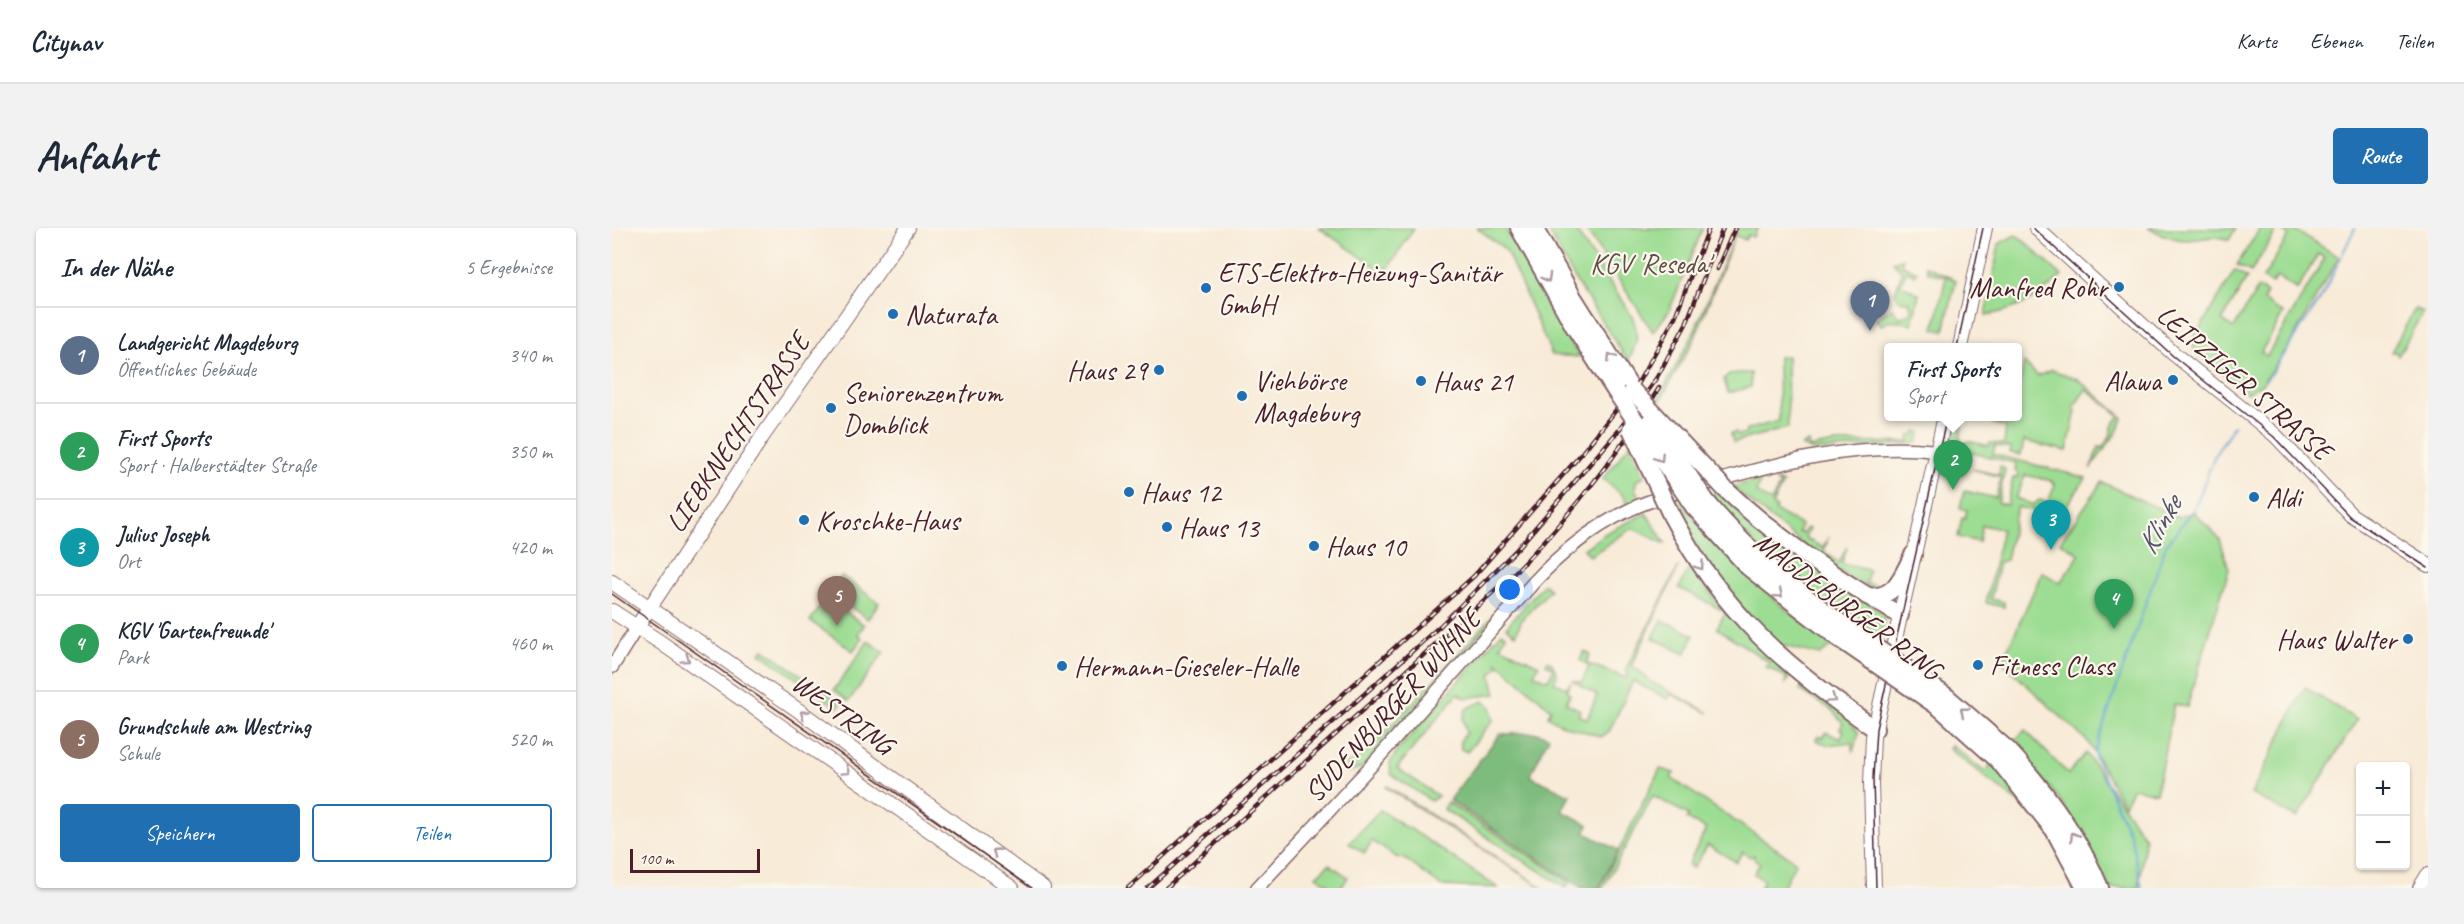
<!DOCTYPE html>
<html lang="de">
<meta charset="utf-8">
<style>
body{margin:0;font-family:Caveat,sans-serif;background:#f2f2f3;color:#1f2937}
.controls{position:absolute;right:18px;bottom:18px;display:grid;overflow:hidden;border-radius:6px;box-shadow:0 2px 4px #0004}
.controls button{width:54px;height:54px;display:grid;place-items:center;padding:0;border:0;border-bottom:2px solid #e0e1e3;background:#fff;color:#1f2937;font:30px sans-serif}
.scale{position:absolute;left:18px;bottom:15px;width:130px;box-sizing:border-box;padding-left:6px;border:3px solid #4a1f2b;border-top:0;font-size:16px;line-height:21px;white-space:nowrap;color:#4a1f2b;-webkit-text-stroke:4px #fbf7ec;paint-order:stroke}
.you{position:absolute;left:898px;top:362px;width:21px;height:21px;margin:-15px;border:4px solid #fff;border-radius:50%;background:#1a73e8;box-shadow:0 0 0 9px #1a73e833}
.badge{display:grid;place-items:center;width:39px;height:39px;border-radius:50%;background:#1f6fb2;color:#fff;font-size:20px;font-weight:700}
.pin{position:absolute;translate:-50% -50px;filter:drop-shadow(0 2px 3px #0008)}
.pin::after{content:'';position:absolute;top:32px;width:21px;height:18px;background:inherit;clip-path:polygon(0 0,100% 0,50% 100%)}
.popup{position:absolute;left:1272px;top:115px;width:138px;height:78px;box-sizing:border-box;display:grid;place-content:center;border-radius:6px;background:#fff;filter:drop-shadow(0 2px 4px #0005);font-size:20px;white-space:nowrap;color:#747a83}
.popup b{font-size:22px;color:#1f2937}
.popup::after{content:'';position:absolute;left:50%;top:100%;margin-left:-12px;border:12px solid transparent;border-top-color:#fff}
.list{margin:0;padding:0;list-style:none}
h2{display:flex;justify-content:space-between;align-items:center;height:78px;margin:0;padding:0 24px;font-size:26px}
h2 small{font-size:20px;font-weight:400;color:#747a83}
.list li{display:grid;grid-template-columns:39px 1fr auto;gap:18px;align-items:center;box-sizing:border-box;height:96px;padding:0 24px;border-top:2px solid #e0e1e3}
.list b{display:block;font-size:22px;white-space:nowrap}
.list p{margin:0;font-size:20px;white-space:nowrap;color:#747a83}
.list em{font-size:20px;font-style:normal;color:#747a83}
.actions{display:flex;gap:12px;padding:18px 24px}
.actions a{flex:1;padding:14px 0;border:2px solid #1f6fb2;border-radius:6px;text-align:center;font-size:21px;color:#1f6fb2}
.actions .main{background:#1f6fb2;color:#fff}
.map{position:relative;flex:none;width:1816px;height:660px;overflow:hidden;border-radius:6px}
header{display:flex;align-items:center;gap:36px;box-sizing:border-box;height:84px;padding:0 30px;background:#fff;border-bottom:2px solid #e0e1e3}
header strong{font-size:28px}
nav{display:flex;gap:33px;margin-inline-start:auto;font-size:21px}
.intro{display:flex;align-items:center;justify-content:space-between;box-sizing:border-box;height:144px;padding:0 36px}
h1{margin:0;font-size:42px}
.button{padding:15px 27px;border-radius:6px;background:#1f6fb2;color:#fff;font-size:21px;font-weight:700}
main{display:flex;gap:36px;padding:0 36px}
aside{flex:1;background:#fff;border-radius:6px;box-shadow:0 2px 4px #0004}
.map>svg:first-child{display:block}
.green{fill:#9ddd93;stroke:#747e5f;stroke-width:1.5;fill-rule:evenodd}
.forest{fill:#7ebc7d;stroke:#646e54;stroke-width:1.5}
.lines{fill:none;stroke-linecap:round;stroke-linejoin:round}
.stream{stroke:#5fa0d2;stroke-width:2}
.tertiary-casing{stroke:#876668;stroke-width:15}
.secondary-casing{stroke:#876668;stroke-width:16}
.trunk-casing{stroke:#876668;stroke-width:20}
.tertiary{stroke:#fff;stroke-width:12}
.secondary{stroke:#fff;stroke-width:14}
.trunk{stroke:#fff;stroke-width:16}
.tram{stroke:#4a1f2b;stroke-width:1.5}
.rail-casing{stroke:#4a1f2b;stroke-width:4.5}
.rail{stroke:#fbf7ec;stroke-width:2;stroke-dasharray:7;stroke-linecap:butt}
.trunk-bridge-casing{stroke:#876668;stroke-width:20;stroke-linecap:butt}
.trunk-bridge{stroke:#fff;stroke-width:16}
.oneway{stroke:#ae9aa0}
.poi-dot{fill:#1f6fb2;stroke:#fbf7ec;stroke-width:2}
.labels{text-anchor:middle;stroke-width:4.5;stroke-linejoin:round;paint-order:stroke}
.park-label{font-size:28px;fill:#5f4e45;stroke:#fbf7ec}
.poi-label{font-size:28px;fill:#4a1f2b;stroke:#fbf7ec;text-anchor:start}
.street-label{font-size:28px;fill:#4a1f2b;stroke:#fbf7ec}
.water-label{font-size:30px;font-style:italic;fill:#52536e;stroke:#fbf7ec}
</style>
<header>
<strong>Citynav</strong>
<nav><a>Karte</a><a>Ebenen</a><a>Teilen</a></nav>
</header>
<div class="intro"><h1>Anfahrt</h1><a class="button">Route</a></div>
<main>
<aside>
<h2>In der Nähe<small>5 Ergebnisse</small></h2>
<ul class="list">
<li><span class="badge" style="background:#5c6f8a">1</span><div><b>Landgericht Magdeburg</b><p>Öffentliches Gebäude</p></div><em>340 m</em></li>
<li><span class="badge" style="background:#2e9e5b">2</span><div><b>First Sports</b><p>Sport · Halberstädter Straße</p></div><em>350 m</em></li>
<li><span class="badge" style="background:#0f9aa8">3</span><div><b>Julius Joseph</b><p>Ort</p></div><em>420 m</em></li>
<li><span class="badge" style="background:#2e9e5b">4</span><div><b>KGV 'Gartenfreunde'</b><p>Park</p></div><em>460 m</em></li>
<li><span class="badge" style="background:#8d6e63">5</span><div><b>Grundschule am Westring</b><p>Schule</p></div><em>520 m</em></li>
</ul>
<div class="actions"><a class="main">Speichern</a><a>Teilen</a></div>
</aside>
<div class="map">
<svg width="1816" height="660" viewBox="0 0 1816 660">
<rect width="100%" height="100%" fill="#fbf7ec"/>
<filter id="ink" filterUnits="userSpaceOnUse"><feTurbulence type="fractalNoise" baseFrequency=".0167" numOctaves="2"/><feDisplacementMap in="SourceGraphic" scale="12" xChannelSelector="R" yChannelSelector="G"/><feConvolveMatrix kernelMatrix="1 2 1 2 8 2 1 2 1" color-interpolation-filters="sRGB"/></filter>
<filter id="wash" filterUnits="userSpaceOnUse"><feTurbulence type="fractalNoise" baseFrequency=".008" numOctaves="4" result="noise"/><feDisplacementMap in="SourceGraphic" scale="24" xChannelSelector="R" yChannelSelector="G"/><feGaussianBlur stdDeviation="1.35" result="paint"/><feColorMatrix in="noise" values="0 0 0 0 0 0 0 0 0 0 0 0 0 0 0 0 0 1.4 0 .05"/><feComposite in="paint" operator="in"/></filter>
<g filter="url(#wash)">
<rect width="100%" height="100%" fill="#f8ebd8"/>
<g class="green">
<polygon points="707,0 802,0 773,45"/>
<polygon points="865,0 893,0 967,129 940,127 894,22"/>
<path d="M935,0h27l58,88c7,18 6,28 -4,45l-54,-83z"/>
<polygon points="973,0 1091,0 1057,83 1041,104"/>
<polygon points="1126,0 1146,0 1141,9 1136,7 1133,12 1123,7 1082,112 1047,175 1045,172 1079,111"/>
<path d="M1536,0h88l-7,12c-12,-6 -30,0 -44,0 -13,-1 -25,-6 -37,-12z"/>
<polygon points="1648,0 1679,0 1727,29 1680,112 1650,156 1635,165 1582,122 1581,112 1623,42 1635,50 1610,93 1622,100 1646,60 1655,65 1651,72 1671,86 1649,124 1655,128 1713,30 1706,26 1685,62 1665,49 1660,56 1651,50 1677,8 1666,0 1639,44 1625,37"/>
<path d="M1403,7l6,3 41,38c-22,22 -46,35 -76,39l13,-71z"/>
<polygon points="1291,30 1289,36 1305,44 1303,47 1295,43 1288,56 1307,66 1300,96 1280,92 1269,97 1264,92 1280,80 1288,90 1299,84 1298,74 1287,72 1283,65 1290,43 1281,34"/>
<polygon points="1314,38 1344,52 1332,103 1322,101 1334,49 1316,44"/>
<polygon points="1803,81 1811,84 1786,128 1784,124 1779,124"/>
<polygon points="1175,128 1176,200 1121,214 1119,205 1124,204 1126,207 1134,205 1134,202 1167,193 1166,129"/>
<path d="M1412,135l14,13 14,-6 26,9 45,39 -6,14 -27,37 9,-22 3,1 8,-11 3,-13 7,-8 -34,-27 -13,19 3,3 -9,40 -43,-10 -3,14 -11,-2 1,-5 -16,-2 -2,8 93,24 -36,51 -5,-4 5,-7 -4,-3 -4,5 -6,-1 2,-8 -21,-4 -11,53 -7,2 -8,37 13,3v5l-18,-4 16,-74 -20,-4 -3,17 -21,-5 4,-19h3l2,-8 -7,-2 4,-17 32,7 5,-21 -29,-8 27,6 1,-9 5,3 -7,34 9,2 6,-27h4l1,-5 -3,-2 1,-8 -66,-15 7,-31 6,2 -3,23 6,1 2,-2 21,5 1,-3 14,1 2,-17 -14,-4h14l1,-6 11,-1v-23zM1413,247l27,6 3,4 -7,17 -9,-2 -6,5 -17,-7z"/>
<polygon points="1128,145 1139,145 1139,159 1116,165 1112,151 1117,146"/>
<polygon points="1304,203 1309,204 1305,215 1201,223 1189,218 1196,214 1197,220 1223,215 1297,214 1298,207 1303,207"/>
<path d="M1018,216l14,32 -8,5 -1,8 5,9 12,-3c-46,22 -83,47 -121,82l-169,191 -15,4 -1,-7 24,-16 160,-173 53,-45 44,-26 -3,-8 -21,-18z"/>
<polygon points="1170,245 1170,247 1157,250 1155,254 1149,251 1144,264 1159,274 1168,256 1163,253 1171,255 1160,277 1165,280 1163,283 1189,297 1187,304 1191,306 1194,300 1197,301 1193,310 1211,320 1217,308 1212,323 1227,335 1235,319 1230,336 1257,342 1254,355 1270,359 1271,355 1275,355 1268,365 1220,340 1120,259"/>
<polygon points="1490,254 1565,289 1582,284 1608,311 1617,341 1575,479 1562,476 1544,565 1521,560 1512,577 1476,514 1390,434 1430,344 1448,355 1468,326 1448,314"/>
<polygon points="1107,264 1273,387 1269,412 1216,377 1152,326 1097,267"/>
<polygon points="1068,274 1109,322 1166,375 1222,416 1208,427 1160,415 1113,364 1059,277"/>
<polygon points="1034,285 1054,316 1020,300 978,328 972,321 994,305"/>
<path d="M1067,338l-47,99 21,18 56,30 -38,-19 -3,5 -35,-18 -24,51 -8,5c-17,-7 -40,-9 -53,-21l3,-7 -54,-47 2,4 -8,9 5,19 -30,4 -8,-5 -61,75 41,28 -7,5 -40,-27 -1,-11 7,-12 105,-119 4,3 -6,11 39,19 -5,9 14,6 6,-12 -8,-4 2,-3 4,2 5,11 -3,8 12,6 5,-6 -4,9 3,3 -4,9 14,7 -2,5 9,4 10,-24 -25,-15 10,2 7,-16 -9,-6 4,-9 6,3 -4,9 40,15 3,-5 -4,-2z"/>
<polygon points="1078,339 1111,381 1110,382 1067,360"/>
<polygon points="230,348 267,375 256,391 218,365"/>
<polygon points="932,356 938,362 910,391 904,406 894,399"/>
<polygon points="214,370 252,397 246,406 250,410 241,423 198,393"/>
<polygon points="1114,383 1179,446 1173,457 1174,449 1154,439 1157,434 1105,400"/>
<polygon points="1050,392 1082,407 1073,426 1041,410"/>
<polygon points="256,413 272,424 237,473 222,462"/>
<polygon points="152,421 229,475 226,480 148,425"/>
<polygon points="1191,457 1235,489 1247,505 1241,524 1239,514 1216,517 1204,512 1206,508 1211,510 1214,504 1228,511 1232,503 1228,501 1231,495 1220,482 1188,462"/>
<polygon points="1693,459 1745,492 1685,590 1639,566"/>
<polygon points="871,473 878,478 881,492 855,524 849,521 848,513 854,505 851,490 854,481"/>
<polygon points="1413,502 1456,546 1474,525 1533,610 1527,660 1498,660 1449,573 1400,515"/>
<polygon points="1340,517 1373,544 1380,535 1421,586 1337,521"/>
<polygon points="1048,541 1062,545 1059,550 1184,634 1170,660 1148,660 1152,653 1142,646 1148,635 1142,631 1142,627 1138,629 1131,624 1124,634 1096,617 1081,640 1076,637 1094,601 1075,591 1077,587 1041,568 991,660 988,660"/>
<polygon points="775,558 931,660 774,559"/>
<polygon points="835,574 958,654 954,660 831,581"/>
<polygon points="768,582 789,595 788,597 797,600 886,660 829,658 793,631 784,629 760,613 752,625 737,615"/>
<polygon points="717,636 736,649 729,660 722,660 704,648"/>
</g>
<polygon class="forest" points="925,505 937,509 918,548 958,567 950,583 977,597 973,605 1006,622 986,660 970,660 837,572 888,506"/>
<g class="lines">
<g class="stream">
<polyline points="1654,152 1709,70 1743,0"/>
<polyline points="1530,660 1519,610 1483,529 1483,522 1554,317 1583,279 1603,227 1622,197"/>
</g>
</g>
</g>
<g filter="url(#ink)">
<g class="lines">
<g class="tertiary-casing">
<g id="tertiary">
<polyline points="0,439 25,399"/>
<path d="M645,660l113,-121 165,-186c26,-28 56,-52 90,-69 25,-13 52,-19 78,-27 76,-23 154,-43 234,-34"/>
</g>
</g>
<g class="secondary-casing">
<g id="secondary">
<polyline points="1424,0 1562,126 1663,207 1739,287 1816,337"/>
<polyline points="1348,119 1373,0"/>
<polyline points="0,354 186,482 431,660"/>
<polyline points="0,383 48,414 400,660"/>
<polyline points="25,399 150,209 296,0"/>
<polyline points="1262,660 1259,555 1261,509 1333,188"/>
<polyline points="1808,660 1816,647"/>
</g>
</g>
<g class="trunk-casing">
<g id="trunk">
<polyline points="907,0 963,100 1004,164"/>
<polyline points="922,0 961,69 1020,162"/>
<path d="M1113,261c53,50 112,90 175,126"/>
<path d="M1094,273c40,49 87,88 139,125"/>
<polyline points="1082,279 1136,339 1226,410"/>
<path d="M1059,287c53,100 114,150 204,214"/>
<path d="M1255,368c28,4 35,-20 46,-41"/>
<path d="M1396,522c38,41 71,86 92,138"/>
<polyline points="1387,533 1442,602 1473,660"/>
</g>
</g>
<use href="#tertiary" class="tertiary"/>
<use href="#secondary" class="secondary"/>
<use href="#trunk" class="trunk"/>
<g class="tram">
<polyline points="1421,0 1561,128 1662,209 1738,289 1816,340"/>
<polyline points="1345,119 1371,0"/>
<polyline points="0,366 420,660"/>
<polyline points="1264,660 1261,550 1264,501 1335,188"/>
</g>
<g class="rail-casing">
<g id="rail">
<polyline points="1105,41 1123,0"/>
<polyline points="516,660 862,348 965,231 1027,153 1063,89 1097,0"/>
<polyline points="536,660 828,398 905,321 1007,202 1045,149 1074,96 1111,0"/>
<path d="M554,660l348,-315c51,-51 108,-123 145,-185"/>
</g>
</g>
<use href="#rail" class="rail"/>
<g class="trunk-bridge-casing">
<g id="trunk-bridge">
<polyline points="1020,162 1113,261"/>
<polyline points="1004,164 1082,279"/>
<polyline points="1039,192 1094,273"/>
<polyline points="1019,201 1059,287"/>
<polyline points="1233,398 1334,468 1396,522"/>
<polyline points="1226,410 1328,480 1387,533"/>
</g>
</g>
<use href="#trunk-bridge" class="trunk-bridge"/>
</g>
<defs><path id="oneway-chevron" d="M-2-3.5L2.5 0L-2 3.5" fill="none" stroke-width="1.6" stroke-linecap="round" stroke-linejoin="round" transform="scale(1.5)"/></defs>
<g class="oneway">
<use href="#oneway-chevron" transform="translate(935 50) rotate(61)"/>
<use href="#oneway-chevron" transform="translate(999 129) rotate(-122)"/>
<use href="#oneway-chevron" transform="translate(1048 230) rotate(57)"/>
<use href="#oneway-chevron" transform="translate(1088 338) rotate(55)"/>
<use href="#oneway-chevron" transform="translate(1167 366) rotate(39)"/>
<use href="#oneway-chevron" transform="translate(74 431) rotate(35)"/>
<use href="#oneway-chevron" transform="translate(1220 471) rotate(35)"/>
<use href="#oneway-chevron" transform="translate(1352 483) rotate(-141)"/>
<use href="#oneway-chevron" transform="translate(192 486) rotate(-144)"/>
<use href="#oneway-chevron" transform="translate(234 543) rotate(35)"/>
<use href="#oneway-chevron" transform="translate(1462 608) rotate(-121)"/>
<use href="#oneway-chevron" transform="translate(384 624) rotate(-144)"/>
</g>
</g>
<g class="poi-dot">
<circle cx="1507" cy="59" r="6"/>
<circle cx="594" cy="60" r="6"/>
<circle cx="281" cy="86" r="6"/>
<circle cx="547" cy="142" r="6"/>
<circle cx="1561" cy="152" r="6"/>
<circle cx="809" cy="153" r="6"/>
<circle cx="630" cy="168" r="6"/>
<circle cx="219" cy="180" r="6"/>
<circle cx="517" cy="264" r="6"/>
<circle cx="1642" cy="269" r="6"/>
<circle cx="192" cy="292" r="6"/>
<circle cx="555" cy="299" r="6"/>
<circle cx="702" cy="318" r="6"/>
<circle cx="1796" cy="411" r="6"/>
<circle cx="1366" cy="437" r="6"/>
<circle cx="450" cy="438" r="6"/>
</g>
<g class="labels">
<g class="park-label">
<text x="1038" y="45">KGV 'Reseda'</text>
</g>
<g class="poi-label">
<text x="606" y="54">ETS-Elektro-Heizung-Sanitär<tspan x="606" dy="32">GmbH</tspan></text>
<text x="1495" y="69" text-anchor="end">Manfred Rohr</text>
<text x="293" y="96">Naturata</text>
<text x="535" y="152" text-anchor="end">Haus 29</text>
<text x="642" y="162">Viehbörse<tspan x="642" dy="32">Magdeburg</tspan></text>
<text x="1549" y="162" text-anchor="end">Alawa</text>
<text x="821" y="163">Haus 21</text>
<text x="231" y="174">Seniorenzentrum<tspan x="231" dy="32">Domblick</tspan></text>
<text x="529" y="274">Haus 12</text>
<text x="1654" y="279">Aldi</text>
<text x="204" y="302">Kroschke-Haus</text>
<text x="567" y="309">Haus 13</text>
<text x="714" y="328">Haus 10</text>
<text x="1784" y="421" text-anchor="end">Haus Walter</text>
<text x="1378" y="447">Fitness Class</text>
<text x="462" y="448">Hermann-Gieseler-Halle</text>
</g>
<g class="street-label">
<text transform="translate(1633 154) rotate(41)" y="10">LEIPZIGER STRASSE</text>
<text transform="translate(125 204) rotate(-56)" y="10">LIEBKNECHTSTRASSE</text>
<text transform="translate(1236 377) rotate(37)" y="10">MAGDEBURGER RING</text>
<text transform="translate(780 477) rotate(-48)" y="10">SUDENBURGER WUHNE</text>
<text transform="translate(231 485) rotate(36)" y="10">WESTRING</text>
</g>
<g class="water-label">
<text transform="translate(1547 297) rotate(-61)" y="10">Klinke</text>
</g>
</g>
</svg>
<div class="controls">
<button>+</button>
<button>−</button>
</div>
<div class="scale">100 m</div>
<div class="you"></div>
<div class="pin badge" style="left:1258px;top:103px;background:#5c6f8a">1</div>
<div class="pin badge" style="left:1341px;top:262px;background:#2e9e5b">2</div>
<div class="popup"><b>First Sports</b>Sport</div>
<div class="pin badge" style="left:1439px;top:322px;background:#0f9aa8">3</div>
<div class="pin badge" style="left:1502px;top:401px;background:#2e9e5b">4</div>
<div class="pin badge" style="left:225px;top:398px;background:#8d6e63">5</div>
</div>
</main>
